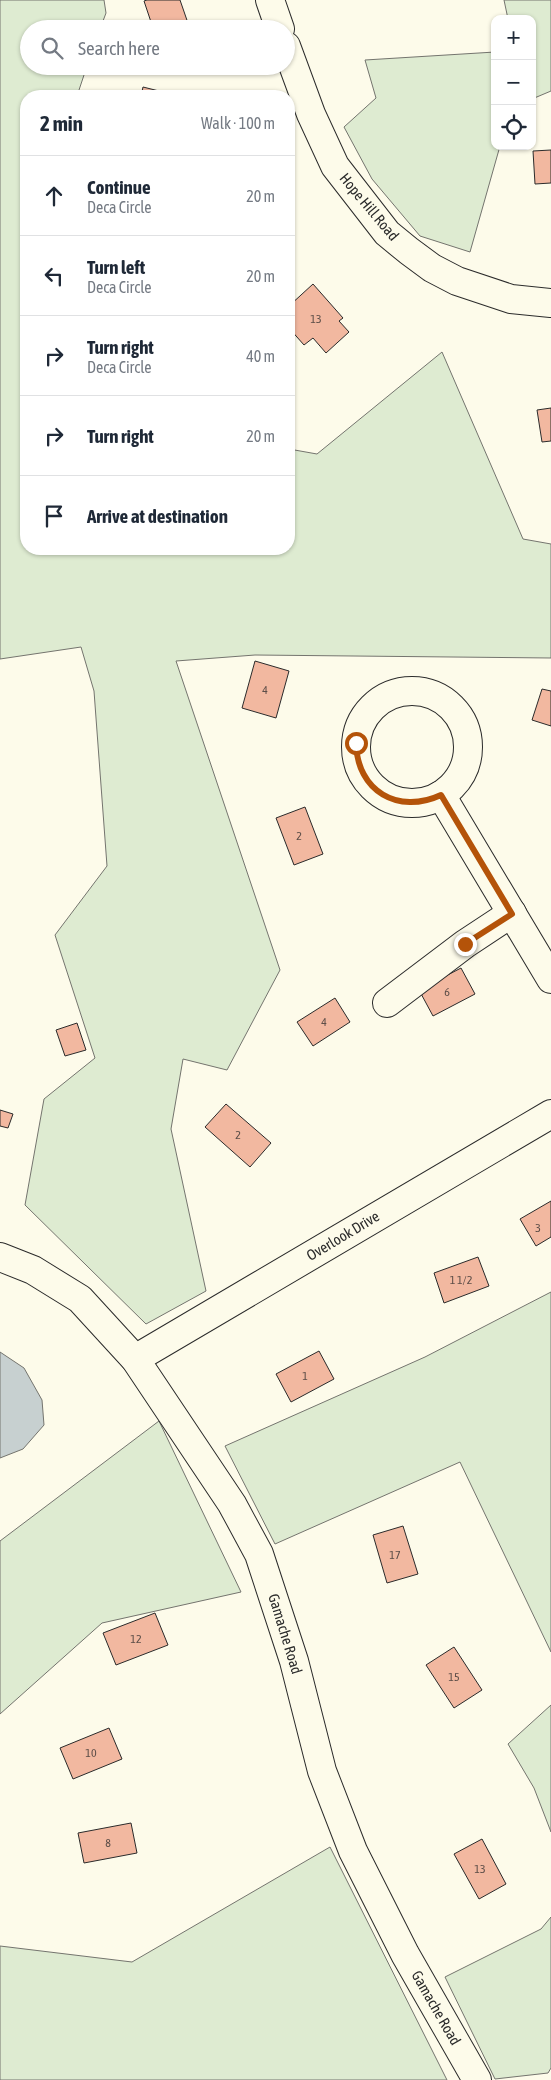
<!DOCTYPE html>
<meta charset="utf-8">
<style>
body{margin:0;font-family:"Asap Condensed",sans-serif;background:#f6f6f7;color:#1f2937}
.controls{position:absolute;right:15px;top:15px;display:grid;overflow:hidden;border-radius:10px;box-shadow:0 1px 4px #0004}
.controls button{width:45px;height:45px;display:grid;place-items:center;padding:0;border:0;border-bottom:1px solid #e0e1e3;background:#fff;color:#1f2937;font:25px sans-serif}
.stop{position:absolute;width:15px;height:15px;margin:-11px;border:4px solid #b45309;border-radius:50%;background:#fff}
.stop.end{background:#b45309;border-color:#fff;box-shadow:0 1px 5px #0008}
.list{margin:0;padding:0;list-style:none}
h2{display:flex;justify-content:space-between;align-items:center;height:65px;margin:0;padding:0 20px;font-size:21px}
h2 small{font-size:16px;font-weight:400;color:#747a83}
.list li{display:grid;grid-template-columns:32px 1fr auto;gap:15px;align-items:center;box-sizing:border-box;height:80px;padding:0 20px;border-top:1px solid #e0e1e3}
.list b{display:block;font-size:19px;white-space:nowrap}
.list p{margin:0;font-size:16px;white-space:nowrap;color:#747a83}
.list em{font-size:16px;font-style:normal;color:#747a83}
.icon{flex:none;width:28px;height:28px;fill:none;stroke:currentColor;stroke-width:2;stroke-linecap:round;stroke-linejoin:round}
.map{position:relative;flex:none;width:551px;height:2080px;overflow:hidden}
.search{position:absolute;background:#fff;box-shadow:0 1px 4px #0004;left:20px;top:20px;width:275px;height:55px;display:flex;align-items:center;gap:12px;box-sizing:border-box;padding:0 18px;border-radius:28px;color:#747a83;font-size:19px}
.panel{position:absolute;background:#fff;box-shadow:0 1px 4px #0004;left:20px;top:90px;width:275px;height:465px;border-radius:20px}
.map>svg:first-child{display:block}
.green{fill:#deebd1;stroke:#74746e}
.water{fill:#c7d0d0;stroke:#74746e}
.building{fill:#f2b8a0;stroke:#2b2b2b}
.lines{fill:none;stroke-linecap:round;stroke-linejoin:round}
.minor-casing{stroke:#2b2b2b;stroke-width:30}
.minor{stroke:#fdfbea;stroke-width:28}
.route{stroke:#b45309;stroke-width:6}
.labels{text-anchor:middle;stroke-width:4;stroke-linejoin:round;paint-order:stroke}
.number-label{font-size:12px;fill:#5d4e48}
.street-label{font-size:15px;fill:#2b2b2b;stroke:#fdfbea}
</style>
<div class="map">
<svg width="551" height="2080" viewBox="0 0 551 2080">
<rect width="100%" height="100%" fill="#fdfbea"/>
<g class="green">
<polygon points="0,0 104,0 106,13 100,29 29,29 29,66 87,66 77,96 26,96 26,549 289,549 289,449 317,454 442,352 523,539 551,544 551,658 255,655 176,661 280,970 227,1070 183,1059 171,1129 206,1291 146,1324 25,1205 44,1099 95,1058 55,935 107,866 94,691 81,647 0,659"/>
<polygon points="504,0 551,0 551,91 532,99 532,19 508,19"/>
<polygon points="495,52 495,146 500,146 470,252 420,236 372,179 344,127 376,98 365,60"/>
<polygon points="551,1292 551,1652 460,1462 275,1544 225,1446 425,1357"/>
<polygon points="159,1421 241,1592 102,1623 0,1714 0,1541"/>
<polygon points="551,1705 551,1832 534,1788 508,1744"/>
<polygon points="330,1847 447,2080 0,2080 0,1946 132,1962"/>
<polygon points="551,1917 551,2068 548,2073 495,2079 445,1977 541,1929"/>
</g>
<polygon class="water" points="0,1352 24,1368 42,1400 44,1425 23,1449 0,1458"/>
<g class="building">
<polygon points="147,0 180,0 190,29 151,29 153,28 144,1"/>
<polygon points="169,66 187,66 171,72"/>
<polygon points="143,87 167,93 166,96 141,96"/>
<polygon points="551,150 551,183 535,184 533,151"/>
<polygon points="313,284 343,318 339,321 349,332 326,353 313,338 304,345 289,328 289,320 293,316 289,311 289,306"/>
<polygon points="551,408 551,441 542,442 537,410"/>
<polygon points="255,661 289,671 276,718 242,708"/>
<polygon points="542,689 551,691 551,726 532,720"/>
<polygon points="305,807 323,854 294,865 276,818"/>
<polygon points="461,968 475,994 433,1016 419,990"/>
<polygon points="335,998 350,1022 313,1046 297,1022"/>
<polygon points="77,1023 86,1050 65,1056 56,1030"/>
<polygon points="226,1104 271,1143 250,1167 205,1127"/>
<polygon points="0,1110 13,1114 8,1128 0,1126"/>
<polygon points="551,1201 551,1237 536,1246 520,1219"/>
<polygon points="478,1257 489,1286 444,1303 434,1273"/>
<polygon points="319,1351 334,1379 291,1402 276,1374"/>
<polygon points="403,1526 418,1574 387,1583 373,1535"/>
<polygon points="155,1613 168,1645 116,1665 103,1633"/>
<polygon points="454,1647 482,1690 454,1708 426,1665"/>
<polygon points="109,1728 122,1759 73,1779 60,1748"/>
<polygon points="131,1823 137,1853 84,1863 78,1833"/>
<polygon points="482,1839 506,1884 479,1899 454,1854"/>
</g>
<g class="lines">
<g class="minor-casing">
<g id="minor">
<polyline points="270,0 280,29"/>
<polyline points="286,46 311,114 335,166 387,233 409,251 432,268 457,281 511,299 551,303"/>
<circle cx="412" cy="747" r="56"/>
<polyline points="441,795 551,979"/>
<polyline points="387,1003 465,944 512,913"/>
<polyline points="0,1257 33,1270 80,1299 135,1359 232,1504 259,1554 294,1661 322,1771 353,1851 405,1954 477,2080"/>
<polyline points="135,1359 551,1114"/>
</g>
</g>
<use href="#minor" class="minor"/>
</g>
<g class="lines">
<path class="route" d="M356,743c1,48 42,72 85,52l71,119 -47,30"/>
</g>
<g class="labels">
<g class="number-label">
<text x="316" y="323">13</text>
<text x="265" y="694">4</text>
<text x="299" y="840">2</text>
<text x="447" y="996">6</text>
<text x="324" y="1026">4</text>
<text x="238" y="1139">2</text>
<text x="538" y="1232">3</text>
<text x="461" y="1284">1 1/2</text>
<text x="305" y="1380">1</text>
<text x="395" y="1559">17</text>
<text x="136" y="1643">12</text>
<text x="454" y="1681">15</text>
<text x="91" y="1757">10</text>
<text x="108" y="1847">8</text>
<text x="480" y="1873">13</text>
</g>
<g class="street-label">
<text transform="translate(369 207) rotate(50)" y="5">Hope Hill Road</text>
<text transform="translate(343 1236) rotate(-31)" y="5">Overlook Drive</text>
<text transform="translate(285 1634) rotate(73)" y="5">Gamache Road</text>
<text transform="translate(436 2008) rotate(60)" y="5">Gamache Road</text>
</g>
</g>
</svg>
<div class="controls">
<button>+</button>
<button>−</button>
<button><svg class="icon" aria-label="locate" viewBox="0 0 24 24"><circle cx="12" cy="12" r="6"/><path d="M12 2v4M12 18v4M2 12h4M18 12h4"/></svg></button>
</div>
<div class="stop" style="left:356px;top:743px"></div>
<div class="stop end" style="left:465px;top:944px"></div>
<div class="search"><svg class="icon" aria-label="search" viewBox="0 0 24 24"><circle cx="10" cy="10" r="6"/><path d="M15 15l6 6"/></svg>Search here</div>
<section class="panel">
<h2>2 min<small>Walk · 100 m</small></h2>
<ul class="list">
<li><svg class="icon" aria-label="ahead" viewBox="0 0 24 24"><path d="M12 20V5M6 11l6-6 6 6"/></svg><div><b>Continue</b><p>Deca Circle</p></div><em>20 m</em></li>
<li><svg class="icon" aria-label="left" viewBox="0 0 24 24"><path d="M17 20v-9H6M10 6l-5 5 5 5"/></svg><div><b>Turn left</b><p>Deca Circle</p></div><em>20 m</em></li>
<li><svg class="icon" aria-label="right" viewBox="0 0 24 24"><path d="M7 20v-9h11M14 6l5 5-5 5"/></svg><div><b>Turn right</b><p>Deca Circle</p></div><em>40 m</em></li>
<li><svg class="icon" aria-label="right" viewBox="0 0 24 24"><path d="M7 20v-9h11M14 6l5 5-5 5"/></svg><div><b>Turn right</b></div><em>20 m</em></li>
<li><svg class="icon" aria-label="arrive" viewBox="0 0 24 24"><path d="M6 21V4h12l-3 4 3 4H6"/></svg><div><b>Arrive at destination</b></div></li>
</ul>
</section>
</div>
